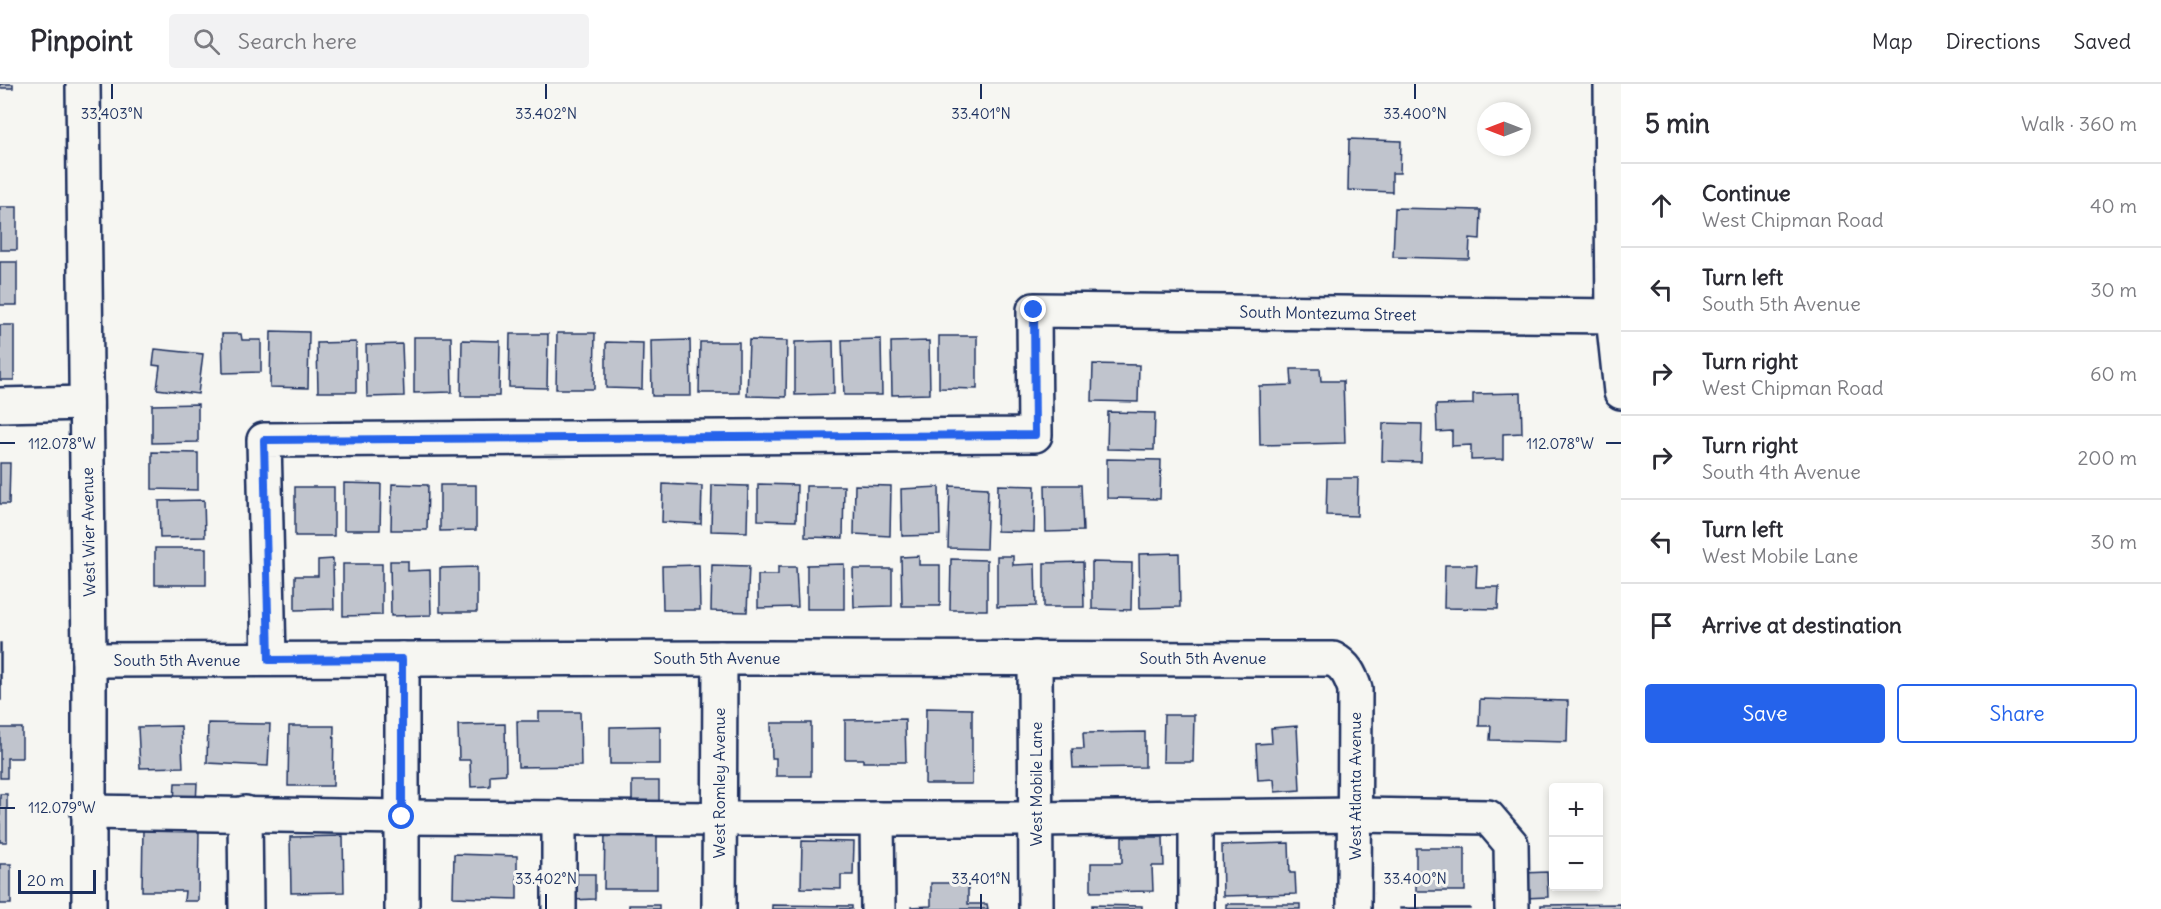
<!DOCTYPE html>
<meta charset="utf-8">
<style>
body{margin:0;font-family:Delius,sans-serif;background:#f2f2f3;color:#2b2b33}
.controls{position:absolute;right:18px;bottom:18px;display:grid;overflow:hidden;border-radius:6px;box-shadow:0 3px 9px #0003}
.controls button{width:54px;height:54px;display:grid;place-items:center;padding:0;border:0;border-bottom:2px solid #e1e1e2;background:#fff;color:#2b2b33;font:30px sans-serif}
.compass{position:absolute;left:1477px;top:18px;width:54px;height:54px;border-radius:50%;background:#fff;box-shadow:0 3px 9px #0003;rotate:270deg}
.scale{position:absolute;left:18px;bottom:15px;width:78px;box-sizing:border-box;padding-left:6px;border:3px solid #1b2f5e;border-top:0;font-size:16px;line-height:21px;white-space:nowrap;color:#1b2f5e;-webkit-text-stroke:4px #f6f6f2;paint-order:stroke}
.stop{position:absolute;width:18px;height:18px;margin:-14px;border:4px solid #2563eb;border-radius:50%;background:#fff}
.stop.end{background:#2563eb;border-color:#fff;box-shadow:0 2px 6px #0008}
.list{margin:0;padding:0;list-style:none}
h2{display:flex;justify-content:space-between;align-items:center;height:78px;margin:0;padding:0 24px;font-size:26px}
h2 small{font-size:20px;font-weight:400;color:#7c7c81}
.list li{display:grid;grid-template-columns:39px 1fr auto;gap:18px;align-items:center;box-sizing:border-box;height:84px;padding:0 24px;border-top:2px solid #e1e1e2}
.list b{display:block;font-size:22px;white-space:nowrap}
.list p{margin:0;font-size:20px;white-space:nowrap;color:#7c7c81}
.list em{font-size:20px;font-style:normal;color:#7c7c81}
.actions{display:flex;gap:12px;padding:18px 24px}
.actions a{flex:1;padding:14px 0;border:2px solid #2563eb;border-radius:6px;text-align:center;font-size:21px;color:#2563eb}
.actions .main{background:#2563eb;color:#fff}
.icon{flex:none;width:33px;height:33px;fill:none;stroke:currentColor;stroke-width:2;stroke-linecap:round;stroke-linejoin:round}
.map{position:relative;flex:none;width:1621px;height:825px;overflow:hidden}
header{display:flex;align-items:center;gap:36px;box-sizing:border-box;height:84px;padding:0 30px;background:#fff;border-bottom:2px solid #e1e1e2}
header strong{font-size:28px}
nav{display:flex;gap:33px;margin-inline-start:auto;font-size:21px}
.search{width:420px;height:54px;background:#f2f2f3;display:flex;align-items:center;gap:15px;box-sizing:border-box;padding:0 21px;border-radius:6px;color:#7c7c81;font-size:22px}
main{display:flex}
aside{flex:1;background:#fff}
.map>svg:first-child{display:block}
.building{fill:#c0c4cd;stroke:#1b2f5e;stroke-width:1.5}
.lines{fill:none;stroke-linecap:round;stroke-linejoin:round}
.minor-casing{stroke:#1b2f5e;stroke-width:38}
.minor{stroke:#f6f6f2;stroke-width:33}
.route{stroke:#2563eb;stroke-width:8}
.ticks{fill:none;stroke:#1b2f5e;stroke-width:2}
.labels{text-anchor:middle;stroke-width:6;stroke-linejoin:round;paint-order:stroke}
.street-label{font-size:16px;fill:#1b2f5e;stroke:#f6f6f2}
.ticks-label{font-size:15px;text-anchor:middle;fill:#1b2f5e;stroke:#f6f6f2;stroke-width:6;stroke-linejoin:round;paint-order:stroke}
</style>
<header>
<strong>Pinpoint</strong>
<div class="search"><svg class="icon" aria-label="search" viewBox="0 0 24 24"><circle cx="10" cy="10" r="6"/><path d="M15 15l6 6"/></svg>Search here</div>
<nav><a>Map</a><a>Directions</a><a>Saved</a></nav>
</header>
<main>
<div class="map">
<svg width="1621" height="825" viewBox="0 0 1621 825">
<rect width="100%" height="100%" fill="#f6f6f2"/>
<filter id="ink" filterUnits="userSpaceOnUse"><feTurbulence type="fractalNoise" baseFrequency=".0167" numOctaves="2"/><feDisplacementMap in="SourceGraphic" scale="12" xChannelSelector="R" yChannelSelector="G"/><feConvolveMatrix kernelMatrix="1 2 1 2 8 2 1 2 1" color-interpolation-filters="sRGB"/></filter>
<g filter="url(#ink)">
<g class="building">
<rect x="0" y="0" width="13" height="4"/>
<polygon points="1349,55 1401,57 1400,89 1392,89 1392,108 1348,106"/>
<rect x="0" y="123" width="17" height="43"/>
<polygon points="1395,124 1481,126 1480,155 1470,154 1469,175 1393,173"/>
<rect x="0" y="178" width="17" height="43"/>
<rect x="0" y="241" width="14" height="55"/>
<polygon points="271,247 309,248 308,304 270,303"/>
<polygon points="557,249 595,249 594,305 556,305"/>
<polygon points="222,250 241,250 242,256 261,256 261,288 223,289"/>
<polygon points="510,250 548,250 547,304 509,303"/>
<polygon points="939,252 977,252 977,305 939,304"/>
<polygon points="414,253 451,253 452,308 414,309"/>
<polygon points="881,255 882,311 844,311 842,256"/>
<polygon points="462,256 500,257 499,312 461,312"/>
<polygon points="690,256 691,312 652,312 651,257"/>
<polygon points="749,256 787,257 786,313 747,312"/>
<polygon points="833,257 834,310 795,311 795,258"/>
<polygon points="929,257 930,310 892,311 891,258"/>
<polygon points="356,258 356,308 318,308 317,259"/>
<polygon points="606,258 643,259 642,305 606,304"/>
<polygon points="700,258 739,258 739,309 699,309"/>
<polygon points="402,260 404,312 367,313 366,261"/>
<polygon points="155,265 203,270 198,310 157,305 160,282 153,281"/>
<polygon points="1093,280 1139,281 1138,318 1092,317"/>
<polygon points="1291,285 1320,285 1321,297 1343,297 1345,359 1260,361 1259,302 1292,301"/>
<polygon points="1521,309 1522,349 1503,350 1503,375 1471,376 1471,361 1452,362 1452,347 1437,348 1436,321 1473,320 1473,310"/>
<polygon points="198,320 198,358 152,359 152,321"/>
<polygon points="1108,328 1155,329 1154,366 1107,365"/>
<polygon points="1383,339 1422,340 1421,378 1382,377"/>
<polygon points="152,368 198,369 198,406 152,405"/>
<polygon points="1107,375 1161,376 1160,415 1107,414"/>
<polygon points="0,379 10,379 9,420 0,420"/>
<polygon points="1327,394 1358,394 1357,432 1326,431"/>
<polygon points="344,399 381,400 380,446 344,446"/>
<polygon points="392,400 428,401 427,446 391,446"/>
<polygon points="663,400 702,402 701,440 662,438"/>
<polygon points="758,400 797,401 796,437 758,436"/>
<polygon points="440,401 476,401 476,446 440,447"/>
<polygon points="712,401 748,402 747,448 711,447"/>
<polygon points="855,401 891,402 890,452 854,450"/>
<polygon points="998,401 1035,402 1034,448 997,447"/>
<polygon points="1045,401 1081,401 1083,447 1046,448"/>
<polygon points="806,402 844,402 843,454 805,453"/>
<polygon points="950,402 988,404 986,465 948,464"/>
<rect x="295" y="403" width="39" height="49"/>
<polygon points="939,403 940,451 902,452 901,405"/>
<polygon points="204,416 205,453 160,454 159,417"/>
<rect x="155" y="464" width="51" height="37"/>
<polygon points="1179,469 1180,523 1140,524 1139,470"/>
<polygon points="919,472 919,481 940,481 940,522 902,522 901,473"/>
<polygon points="997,472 1013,472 1013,481 1035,480 1036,522 997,523"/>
<polygon points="333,475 334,525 295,526 295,492 318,492 318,476"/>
<polygon points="951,475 987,476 987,526 950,526"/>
<polygon points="390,477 408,477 408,487 430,486 431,531 391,532"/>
<polygon points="1083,478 1084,523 1044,523 1044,479"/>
<polygon points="1092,478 1132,479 1131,526 1092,525"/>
<polygon points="343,480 382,480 382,531 343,532"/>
<polygon points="844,480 844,525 807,525 807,481"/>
<polygon points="699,481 700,526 663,526 662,482"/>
<polygon points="712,481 749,482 747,528 711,527"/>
<polygon points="1445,481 1477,481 1476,503 1499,503 1498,525 1444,524"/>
<polygon points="477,483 477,528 440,528 440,484"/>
<polygon points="778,483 796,483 798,523 758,524 758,491 778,491"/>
<polygon points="853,485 892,485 892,522 854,523"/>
<rect x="0" y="559" width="1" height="57"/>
<polygon points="1480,615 1568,617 1567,658 1490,656 1491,642 1479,642"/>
<polygon points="926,624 972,625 972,700 925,700"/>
<polygon points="539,628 580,628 581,682 518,683 517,637 539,637"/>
<polygon points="1164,631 1194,631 1193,678 1163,678"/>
<polygon points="905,635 906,678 863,678 863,675 845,675 845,636"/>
<polygon points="208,639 270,640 268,682 207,679"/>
<polygon points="771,639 811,639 811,692 776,692 776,674 772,674"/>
<polygon points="505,640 506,690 490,691 490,702 471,703 470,676 459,676 458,641"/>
<polygon points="181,642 183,683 140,684 138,643"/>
<polygon points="289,642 334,642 333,702 288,702"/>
<polygon points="660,642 660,680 610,680 610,643"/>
<polygon points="1297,642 1300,706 1275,708 1274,695 1258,696 1256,660 1272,659 1271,644"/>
<polygon points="0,644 22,644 22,674 7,674 7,694 0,694"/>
<polygon points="1145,648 1145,683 1073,684 1072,665 1084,665 1083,649"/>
<rect x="632" y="697" width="27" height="22"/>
<polygon points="175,699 197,699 196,721 174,720"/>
<rect x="0" y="710" width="7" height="48"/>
<polygon points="143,744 199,745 198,817 184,817 185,807 142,807"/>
<polygon points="605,746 657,747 657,805 604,805"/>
<polygon points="343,752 344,808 291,809 290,753"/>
<polygon points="1122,753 1163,753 1164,782 1152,782 1153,807 1091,808 1091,779 1122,779"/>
<polygon points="802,757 854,758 853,791 841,791 841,805 801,804"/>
<polygon points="1289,759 1290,789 1295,789 1296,810 1223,812 1222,761"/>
<rect x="1416" y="764" width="49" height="43"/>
<polygon points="454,770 517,772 517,815 453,813"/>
<rect x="0" y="780" width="11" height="40"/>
<polygon points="1547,788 1548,813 1525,814 1523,789"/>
<polygon points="571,790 595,790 595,815 572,816"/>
<polygon points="931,799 968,799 968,820 987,820 988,825 911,825 911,823 931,822"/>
<rect x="1226" y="820" width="74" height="5"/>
<polygon points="1621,820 1621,825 1541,825 1541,821"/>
<rect x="629" y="821" width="30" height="4"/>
<polygon points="772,821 852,822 852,825 772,825"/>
<polygon points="1092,821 1142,822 1142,825 1092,825"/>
<rect x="1400" y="824" width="70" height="1"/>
</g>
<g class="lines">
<g class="minor-casing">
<g id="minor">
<polyline points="83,0 89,576 89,825"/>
<polyline points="1611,0 1613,233 1621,308"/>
<polyline points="0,321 86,319"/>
<polyline points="1035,574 1036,825"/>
<polyline points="269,575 264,356 1035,351 1034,226 1621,232"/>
<path d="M89,576l631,-2 613,1c13,7 17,16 22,30l-1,220"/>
<polyline points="88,728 402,733 719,735 1036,735 1355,731 1488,733 1511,760 1512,825"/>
<polyline points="245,729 246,825"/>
<polyline points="559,733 559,825"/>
<polyline points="877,735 878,825"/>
<polyline points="402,825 402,575"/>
<polyline points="719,825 720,574"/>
<polyline points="1196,825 1196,733"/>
</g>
</g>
<use href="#minor" class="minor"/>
</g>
</g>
<g class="lines" filter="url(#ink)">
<polyline class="route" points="402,733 402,575 269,576 264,356 1035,351 1034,226"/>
</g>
<path class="ticks" d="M112,0v15M546,0v15M981,0v15M1415,0v15M0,359h15M1606,359h15M0,724h15M546,810v15M981,810v15M1415,810v15"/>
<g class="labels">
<g class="street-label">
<text transform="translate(1328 229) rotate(1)" y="6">South Montezuma Street</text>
<text transform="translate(88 448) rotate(-91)" y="6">West Wier Avenue</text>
<text x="717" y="580">South 5th Avenue</text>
<text x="1203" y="580">South 5th Avenue</text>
<text x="177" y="582">South 5th Avenue</text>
<text transform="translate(719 699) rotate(-90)" y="6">West Romley Avenue</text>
<text transform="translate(1036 700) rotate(-90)" y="6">West Mobile Lane</text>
<text transform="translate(1355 702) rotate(-90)" y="6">West Atlanta Avenue</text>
</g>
</g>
<g class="ticks-label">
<text x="112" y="35">33.403°N</text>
<text x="546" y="35">33.402°N</text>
<text x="981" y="35">33.401°N</text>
<text x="1415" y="35">33.400°N</text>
<text x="1560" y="365">112.078°W</text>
<text x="62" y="365">112.078°W</text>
<text x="62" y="729">112.079°W</text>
<text x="546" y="800">33.402°N</text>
<text x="981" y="800">33.401°N</text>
<text x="1415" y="800">33.400°N</text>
</g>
</svg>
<div class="controls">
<button>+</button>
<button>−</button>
</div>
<svg class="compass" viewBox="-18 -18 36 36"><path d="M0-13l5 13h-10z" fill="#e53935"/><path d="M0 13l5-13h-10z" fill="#7c7c81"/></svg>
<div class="scale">20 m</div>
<div class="stop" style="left:402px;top:733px"></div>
<div class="stop end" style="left:1034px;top:226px"></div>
</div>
<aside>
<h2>5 min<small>Walk · 360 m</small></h2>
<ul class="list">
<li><svg class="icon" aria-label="ahead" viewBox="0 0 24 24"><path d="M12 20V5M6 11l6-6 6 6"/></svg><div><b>Continue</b><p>West Chipman Road</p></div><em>40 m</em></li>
<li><svg class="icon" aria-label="left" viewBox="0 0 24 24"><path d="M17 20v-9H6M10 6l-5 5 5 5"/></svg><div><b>Turn left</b><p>South 5th Avenue</p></div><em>30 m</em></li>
<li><svg class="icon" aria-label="right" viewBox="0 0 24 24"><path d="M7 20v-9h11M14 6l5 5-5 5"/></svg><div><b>Turn right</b><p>West Chipman Road</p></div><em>60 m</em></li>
<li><svg class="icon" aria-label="right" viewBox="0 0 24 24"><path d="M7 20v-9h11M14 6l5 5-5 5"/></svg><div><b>Turn right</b><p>South 4th Avenue</p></div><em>200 m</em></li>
<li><svg class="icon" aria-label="left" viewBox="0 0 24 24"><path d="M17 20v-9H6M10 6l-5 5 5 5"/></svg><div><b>Turn left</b><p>West Mobile Lane</p></div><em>30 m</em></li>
<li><svg class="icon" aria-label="arrive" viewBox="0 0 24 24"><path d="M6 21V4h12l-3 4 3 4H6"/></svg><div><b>Arrive at destination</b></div></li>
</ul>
<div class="actions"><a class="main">Save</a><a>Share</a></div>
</aside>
</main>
